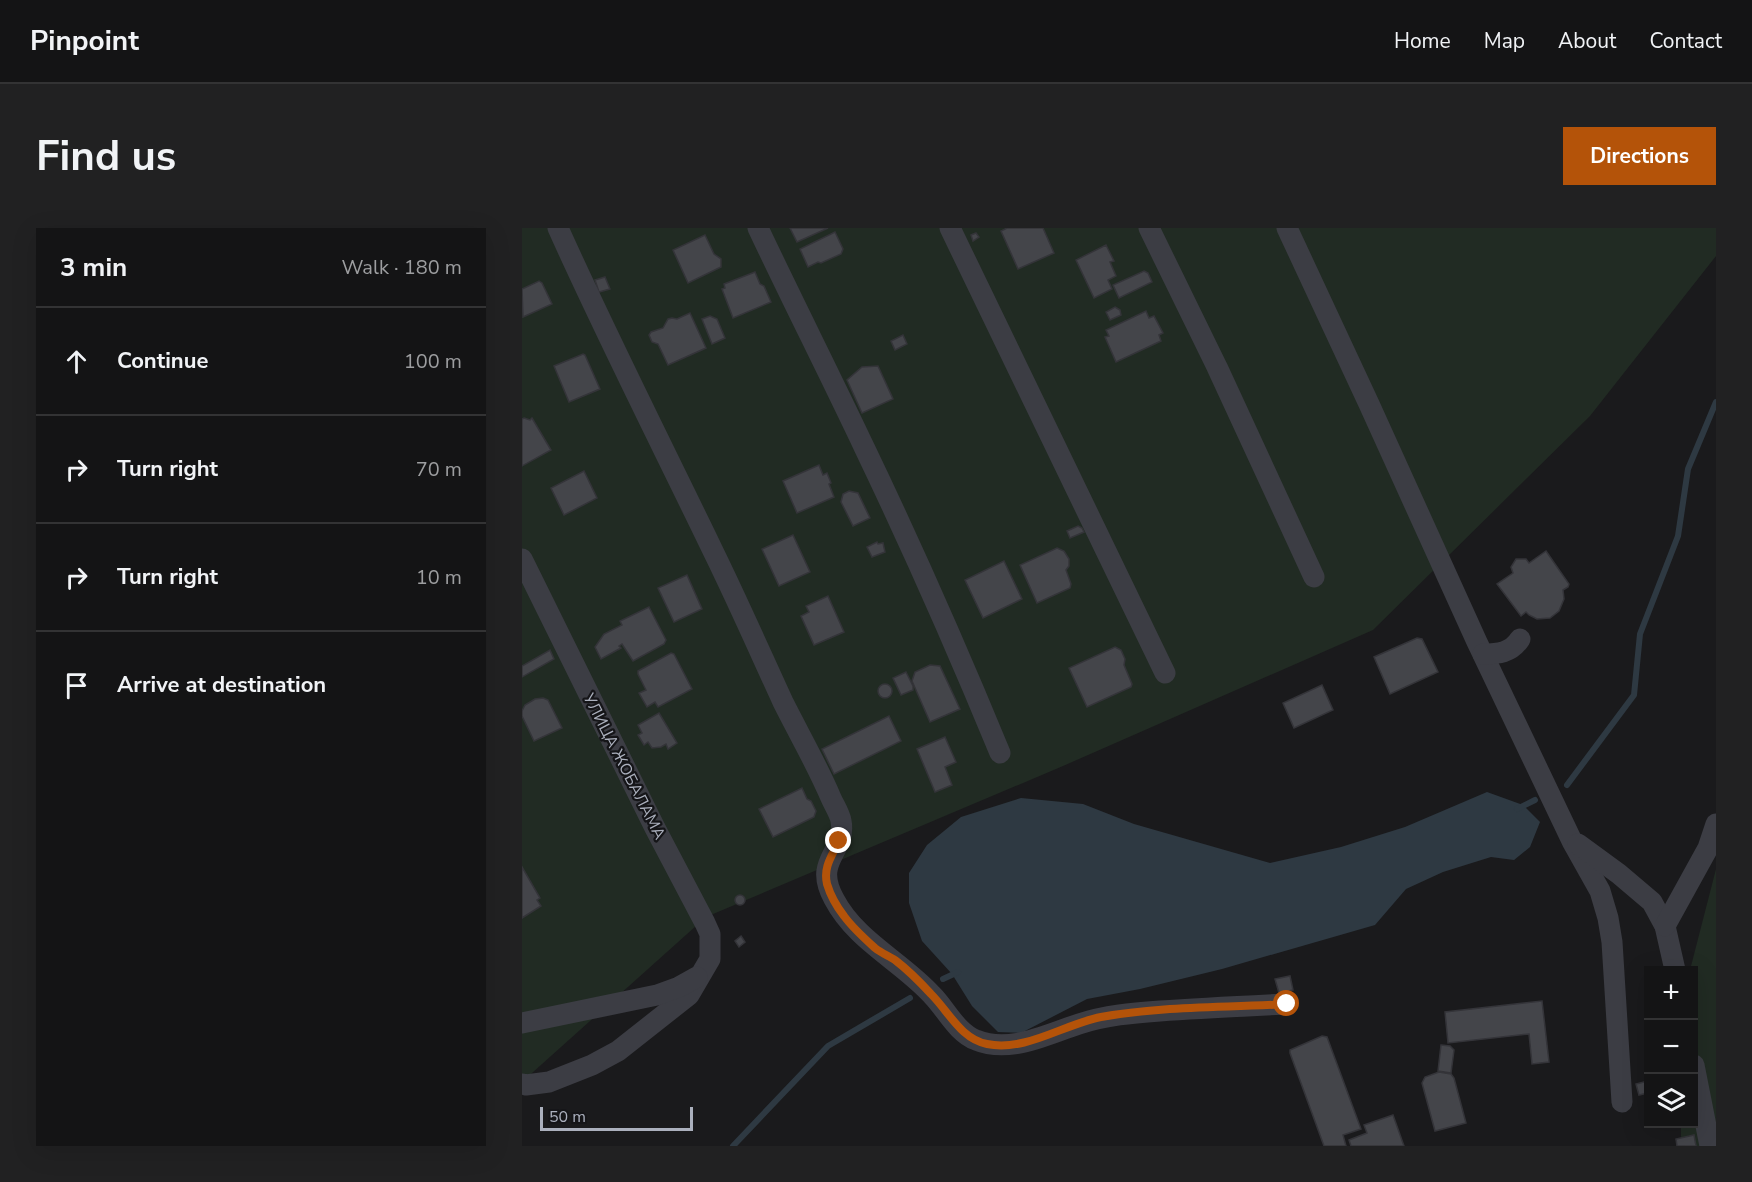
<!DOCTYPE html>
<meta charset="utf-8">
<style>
body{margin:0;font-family:"Nunito Sans",sans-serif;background:#212122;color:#f1f3f6}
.controls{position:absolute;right:18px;bottom:18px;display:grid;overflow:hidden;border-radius:0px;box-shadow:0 6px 24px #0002}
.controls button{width:54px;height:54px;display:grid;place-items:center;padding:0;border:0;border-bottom:2px solid #333334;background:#141415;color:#f1f3f6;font:30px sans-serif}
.scale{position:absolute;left:18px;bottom:15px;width:153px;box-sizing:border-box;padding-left:6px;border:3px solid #abb0bd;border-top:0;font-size:16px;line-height:21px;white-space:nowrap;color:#abb0bd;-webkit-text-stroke:4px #151518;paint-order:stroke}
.stop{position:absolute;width:18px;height:18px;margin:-14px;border:4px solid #b45309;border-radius:50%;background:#fff}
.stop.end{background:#b45309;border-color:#fff;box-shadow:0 2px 6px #0008}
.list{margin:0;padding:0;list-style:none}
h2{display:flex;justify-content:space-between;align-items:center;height:78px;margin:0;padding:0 24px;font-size:26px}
h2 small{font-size:20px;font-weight:400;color:#9d9ea0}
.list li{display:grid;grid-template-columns:39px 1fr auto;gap:18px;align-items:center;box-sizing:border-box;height:108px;padding:0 24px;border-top:2px solid #333334}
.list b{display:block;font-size:22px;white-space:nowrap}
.list em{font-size:20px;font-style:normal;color:#9d9ea0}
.icon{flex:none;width:33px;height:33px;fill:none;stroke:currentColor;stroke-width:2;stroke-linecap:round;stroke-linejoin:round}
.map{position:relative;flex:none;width:1194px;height:918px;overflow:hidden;border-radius:0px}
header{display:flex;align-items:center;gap:36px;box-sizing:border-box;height:84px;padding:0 30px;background:#141415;border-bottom:2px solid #333334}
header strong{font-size:28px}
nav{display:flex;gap:33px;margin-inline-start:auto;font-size:21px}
.intro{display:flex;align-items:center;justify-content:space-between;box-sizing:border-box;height:144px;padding:0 36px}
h1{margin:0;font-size:42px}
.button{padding:15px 27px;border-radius:0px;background:#b45309;color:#fff;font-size:21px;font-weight:700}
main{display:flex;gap:36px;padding:0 36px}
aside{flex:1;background:#141415;border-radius:0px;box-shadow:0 6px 24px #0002}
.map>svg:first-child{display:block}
.green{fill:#212b23}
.water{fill:#2e3942}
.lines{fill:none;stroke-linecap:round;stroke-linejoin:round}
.stream{stroke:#2e3942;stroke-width:6}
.building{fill:#44454a;stroke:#343439;stroke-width:1.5}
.minor{stroke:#3c3d44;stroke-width:21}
.route{stroke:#b45309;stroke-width:8}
.labels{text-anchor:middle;stroke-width:4.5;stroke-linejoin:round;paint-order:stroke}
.street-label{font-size:16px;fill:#abb0bd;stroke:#151518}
</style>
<header>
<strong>Pinpoint</strong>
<nav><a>Home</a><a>Map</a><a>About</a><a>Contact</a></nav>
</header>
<div class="intro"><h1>Find us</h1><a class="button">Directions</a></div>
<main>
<aside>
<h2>3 min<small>Walk · 180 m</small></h2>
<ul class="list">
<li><svg class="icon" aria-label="ahead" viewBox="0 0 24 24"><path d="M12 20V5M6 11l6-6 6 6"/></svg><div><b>Continue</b></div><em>100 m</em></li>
<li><svg class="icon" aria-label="right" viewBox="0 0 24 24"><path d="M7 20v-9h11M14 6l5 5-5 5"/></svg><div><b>Turn right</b></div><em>70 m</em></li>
<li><svg class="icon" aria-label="right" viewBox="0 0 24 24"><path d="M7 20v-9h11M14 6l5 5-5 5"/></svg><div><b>Turn right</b></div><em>10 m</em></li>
<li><svg class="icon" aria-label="arrive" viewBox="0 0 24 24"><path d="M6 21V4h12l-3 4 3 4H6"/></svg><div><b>Arrive at destination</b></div></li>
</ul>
</aside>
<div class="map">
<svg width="1194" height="918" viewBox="0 0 1194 918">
<rect width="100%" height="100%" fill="#1a1a1c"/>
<g class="green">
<polygon points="0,0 1194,0 1194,28 1068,188 851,402 541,538 184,689 0,854"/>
<polygon points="1194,641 1194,918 1159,918 1159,896 1172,896 1172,742 1168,742"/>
</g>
<polygon class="water" points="965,564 1001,577 1018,594 1008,619 992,632 969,629 921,644 884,661 853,697 700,741 618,761 565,771 499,805 476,804 450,778 430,746 400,713 387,675 387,645 405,617 439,589 499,570 561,576 612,596 748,635 819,619 883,599"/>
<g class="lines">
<g class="stream">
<polyline points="1045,557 1112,467 1118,406 1156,308 1166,241 1194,174"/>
<polyline points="995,581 1013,572"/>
<polyline points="421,751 436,744"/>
<polyline points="211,918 306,818 388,770"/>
</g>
</g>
<g class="building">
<polygon points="268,0 306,0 275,14"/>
<polygon points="485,0 521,0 532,25 496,41 479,3"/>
<polygon points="313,4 321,21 319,26 299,35 296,34 286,39 278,21"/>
<polygon points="454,5 457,9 451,13 449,7"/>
<polygon points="183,7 192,26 199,31 199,39 166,55 151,22"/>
<polygon points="584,17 592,33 588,34 594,48 586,52 590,61 572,70 554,32"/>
<polygon points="622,43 626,45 630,54 597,70 591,57"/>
<polygon points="233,44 238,56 242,58 249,74 211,90 200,61 203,60 202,56"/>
<polygon points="83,49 88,61 77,64 73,52"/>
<polygon points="17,53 20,55 30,76 1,89 0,61"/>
<polygon points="593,79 598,82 599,87 588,92 584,84"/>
<polygon points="624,83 627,90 632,88 641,105 637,107 639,113 594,134 583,109 587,108 584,102"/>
<polygon points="168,85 184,120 146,137 136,116 130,114 127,107 129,104 141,100 146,91 150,90 155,91"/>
<polygon points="188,88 195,91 203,110 190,116 180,91"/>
<polygon points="381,107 385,116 373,122 369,113"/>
<polygon points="61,126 63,127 78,161 47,174 32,138"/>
<polygon points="356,138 371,171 340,185 325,152 340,139"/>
<polygon points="2,190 8,192 10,190 29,222 0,238 0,191"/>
<polygon points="297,237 301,247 305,245 309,255 307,256 312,269 275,285 261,253"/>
<polygon points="62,243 75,270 42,287 29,260"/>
<polygon points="327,263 336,265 348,290 331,298 319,274 321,266"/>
<polygon points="556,298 560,300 562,304 548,310 545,303"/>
<polygon points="271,307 288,344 257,358 240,321"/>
<polygon points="355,314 356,316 361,315 363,324 350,329 345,319"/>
<polygon points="535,320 542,323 547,331 547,338 544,342 549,356 548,360 515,375 498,337"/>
<polygon points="1024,323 1047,356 1046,359 1041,362 1042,371 1037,383 1028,390 1015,391 1007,387 1004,384 999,388 975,356 991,345 989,339 994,331 1004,331 1007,335"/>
<polygon points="482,333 500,371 461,390 443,352"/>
<polygon points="165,347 180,381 152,394 136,360"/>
<polygon points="306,368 322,404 292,417 279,388 287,384 284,378"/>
<polygon points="127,379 144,412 142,416 111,433 100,416 97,418 99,420 79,431 73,419 82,406 100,397 98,393"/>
<polygon points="895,410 900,411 916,444 868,466 852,429"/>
<polygon points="593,419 599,422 603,431 602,437 610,456 609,459 565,479 547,440"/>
<polygon points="28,422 32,431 0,449 0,438"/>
<polygon points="149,425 152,426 170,461 136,479 133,474 125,479 117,465 124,462 116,446 116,443"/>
<polygon points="408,437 418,438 438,481 408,494 390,453 393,444"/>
<polygon points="384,444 391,458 391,462 379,467 371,450"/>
<circle cx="363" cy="463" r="7"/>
<polygon points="800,457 811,482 772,500 761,475"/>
<polygon points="21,470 26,472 40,500 12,513 0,488 0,483 3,477 13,471"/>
<polygon points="137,485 155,515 146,521 144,516 139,519 130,520 126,514 122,517 116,507 120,505 116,497"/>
<polygon points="367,488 379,513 312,546 300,521"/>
<polygon points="423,509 434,534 423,539 430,557 413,564 395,521"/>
<polygon points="280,560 285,571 289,573 294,583 292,589 251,609 237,581"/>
<polygon points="0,639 18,670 15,672 19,678 0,690"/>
<circle cx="218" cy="672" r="5"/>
<polygon points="219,708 223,714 217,719 213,713"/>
<polygon points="768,748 771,762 757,765 753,751"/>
<polygon points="1020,773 1027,834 1010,836 1007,806 926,815 923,784"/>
<polygon points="800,808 805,809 839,901 821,907 824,918 802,918 768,825 768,822"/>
<polygon points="919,817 928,818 932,822 929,845 916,843"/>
<polygon points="917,844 929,846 932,850 944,895 913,903 900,855 903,849"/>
<polygon points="1126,853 1126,865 1117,867 1114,856"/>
<polygon points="871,887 882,918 829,918 827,912 845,905 842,897"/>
<polygon points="1172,907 1174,918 1155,918 1154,911"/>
</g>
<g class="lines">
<g class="minor">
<path d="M36,0c49,109 104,217 156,325 24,49 46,99 69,149 16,32 34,63 48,96 3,7 9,16 10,23 6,32 -29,38 -7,78 22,42 67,62 98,96 14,14 25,38 44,45 34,14 71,-6 103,-16 27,-9 54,-11 81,-13 42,-3 85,-5 127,-7"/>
<path d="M236,0c35,74 72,147 107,221 48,100 93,202 135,304"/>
<polyline points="428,0 643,445"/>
<polyline points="627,0 695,139 792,349"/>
<polyline points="765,0 847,176 955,414 1050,613 1078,663 1086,690 1090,714 1100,874"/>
<polyline points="0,331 133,600 183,695 188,706 188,731 167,767 96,823 70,837 27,854 4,857 0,856"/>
<path d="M961,426c15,0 28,-1 37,-15"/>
<polyline points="1056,616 1097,646 1130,674 1143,698 1153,742"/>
<polyline points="1143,698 1186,620 1194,596"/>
<polyline points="0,795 135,767 157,759 175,749"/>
<polyline points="1172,837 1188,918"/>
</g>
</g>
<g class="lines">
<path class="route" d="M317,613c-7,15 -16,26 -12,43 3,10 10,23 17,32 8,11 21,23 31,32 6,5 14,8 20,12 13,10 25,22 36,34 18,18 30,45 56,50 39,8 77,-20 114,-27 61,-11 124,-9 186,-13"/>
</g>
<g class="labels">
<g class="street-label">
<text transform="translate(103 538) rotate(63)" y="6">УЛИЦА ЖОБАЛАМА</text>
</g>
</g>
</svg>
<div class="controls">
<button>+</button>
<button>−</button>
<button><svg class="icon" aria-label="layers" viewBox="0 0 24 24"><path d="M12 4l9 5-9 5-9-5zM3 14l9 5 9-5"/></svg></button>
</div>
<div class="scale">50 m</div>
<div class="stop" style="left:765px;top:776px"></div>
<div class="stop end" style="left:317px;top:613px"></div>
</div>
</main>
